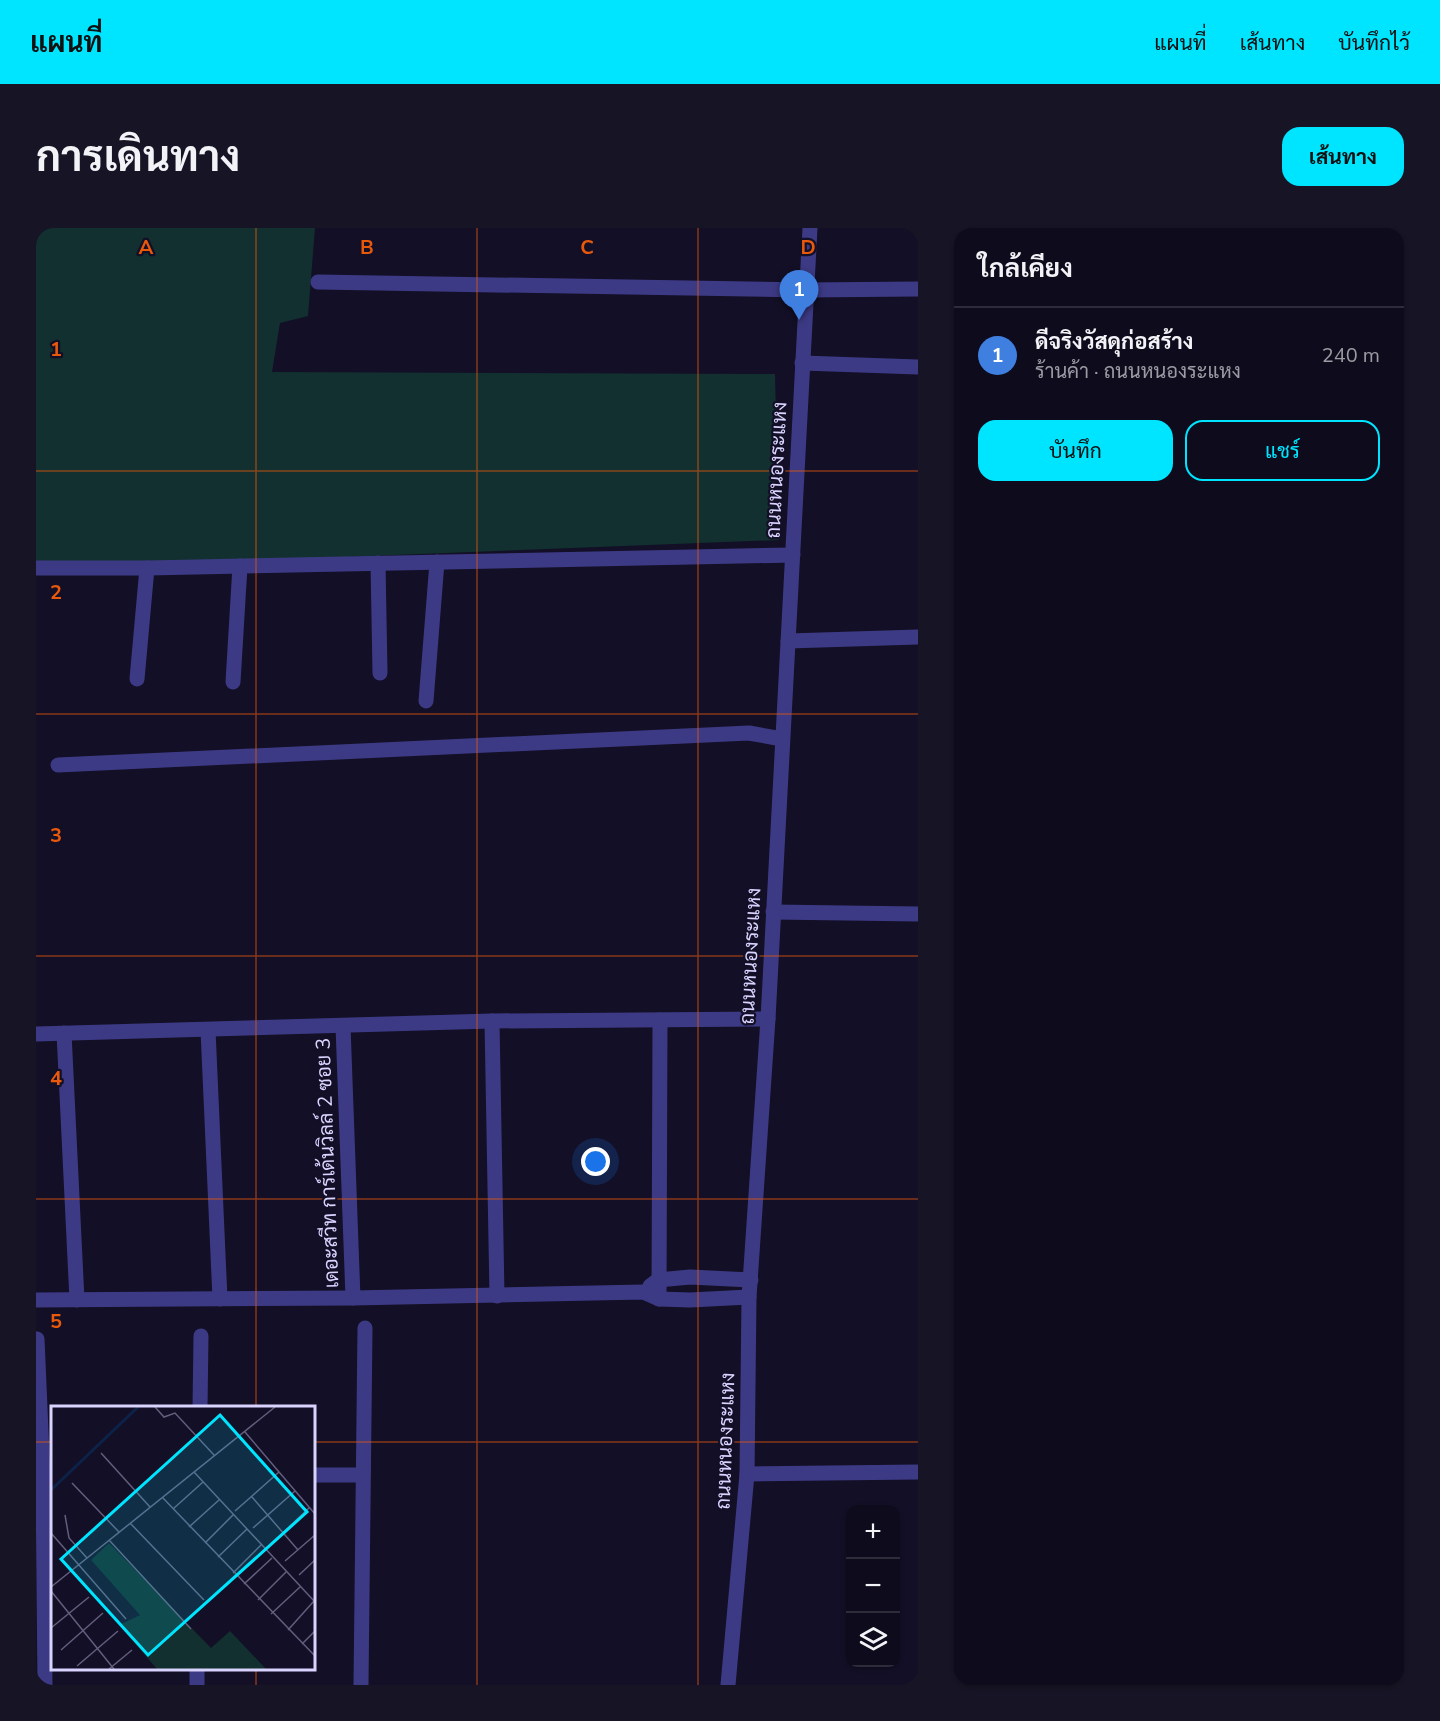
<!DOCTYPE html>
<html lang="th">
<meta charset="utf-8">
<style>
body{margin:0;font-family:"Nunito Sans",Sarabun,sans-serif;background:#171425;color:#f1f3f6}
.controls{position:absolute;right:18px;bottom:18px;display:grid;overflow:hidden;border-radius:12px;box-shadow:0 2px 4px #0004}
.controls button{width:54px;height:54px;display:grid;place-items:center;padding:0;border:0;border-bottom:2px solid #2e2b3b;background:#0e0b1c;color:#f1f3f6;font:30px sans-serif}
.you{position:absolute;left:560px;top:934px;width:21px;height:21px;margin:-15px;border:4px solid #fff;border-radius:50%;background:#1a73e8;box-shadow:0 0 0 9px #1a73e833}
.badge{display:grid;place-items:center;width:39px;height:39px;border-radius:50%;background:#00e5ff;color:#fff;font-size:20px;font-weight:700}
.pin{position:absolute;translate:-50% -50px;filter:drop-shadow(0 2px 3px #0008)}
.pin::after{content:'';position:absolute;top:32px;width:21px;height:18px;background:inherit;clip-path:polygon(0 0,100% 0,50% 100%)}
.list{margin:0;padding:0;list-style:none}
h2{display:flex;justify-content:space-between;align-items:center;height:78px;margin:0;padding:0 24px;font-size:26px}
h2 small{font-size:20px;font-weight:400;color:#9b9ba3}
.list li{display:grid;grid-template-columns:39px 1fr auto;gap:18px;align-items:center;box-sizing:border-box;height:96px;padding:0 24px;border-top:2px solid #2e2b3b}
.list b{display:block;font-size:22px;white-space:nowrap}
.list p{margin:0;font-size:20px;white-space:nowrap;color:#9b9ba3}
.list em{font-size:20px;font-style:normal;color:#9b9ba3}
.actions{display:flex;gap:12px;padding:18px 24px}
.actions a{flex:1;padding:14px 0;border:2px solid #00e5ff;border-radius:18px;text-align:center;font-size:21px;color:#00e5ff}
.actions .main{background:#00e5ff;color:#111}
.icon{flex:none;width:33px;height:33px;fill:none;stroke:currentColor;stroke-width:2;stroke-linecap:round;stroke-linejoin:round}
.map{position:relative;flex:none;width:882px;height:1457px;overflow:hidden;border-radius:18px}
header{display:flex;align-items:center;gap:36px;box-sizing:border-box;height:84px;padding:0 30px;background:#00e5ff;color:#111}
header strong{font-size:28px}
nav{display:flex;gap:33px;margin-inline-start:auto;font-size:21px}
.intro{display:flex;align-items:center;justify-content:space-between;box-sizing:border-box;height:144px;padding:0 36px}
h1{margin:0;font-size:42px}
.button{padding:15px 27px;border-radius:18px;background:#00e5ff;color:#111;font-size:21px;font-weight:700}
main{display:flex;gap:36px;padding:0 36px}
aside{flex:1;background:#0e0b1c;border-radius:18px;box-shadow:0 2px 4px #0004}
.map>svg:first-child{display:block}
.grass{fill:#12302f}
.lines{fill:none;stroke-linecap:round;stroke-linejoin:round}
.service{stroke:#3d3a85;stroke-width:15}
.minor{stroke:#3d3a85;stroke-width:15}
.tertiary{stroke:#3d3a85;stroke-width:15}
.grid{fill:none;stroke:#e8590c;stroke-width:1.5;stroke-opacity:0.55}
.labels{text-anchor:middle;stroke-width:4.5;stroke-linejoin:round;paint-order:stroke}
.street-label{font-size:20px;fill:#d9d4ff;stroke:#130f26}
.inset-river{fill:none;stroke:#0c2248;stroke-width:3}
.inset-road{fill:none;stroke:#625e7d;stroke-width:1.5}
.view{fill:#00e5ff;fill-opacity:0.15;stroke:#00e5ff;stroke-width:3}
.inset-edge{fill:none;stroke:#d9d4ff;stroke-width:3}
.grid-label{font-size:20px;text-anchor:middle;font-weight:bold;fill:#e8590c;stroke:#130f26;stroke-width:4.5;stroke-linejoin:round;paint-order:stroke}
</style>
<header>
<strong>แผนที่</strong>
<nav><a>แผนที่</a><a>เส้นทาง</a><a>บันทึกไว้</a></nav>
</header>
<div class="intro"><h1>การเดินทาง</h1><a class="button">เส้นทาง</a></div>
<main>
<div class="map">
<svg width="882" height="1457" viewBox="0 0 882 1457">
<rect width="100%" height="100%" fill="#130f26"/>
<polygon class="grass" points="0,0 279,0 272,88 244,95 236,144 739,146 743,312 0,341"/>
<g class="lines">
<g class="service">
<polyline points="342,335 344,445"/>
<polyline points="101,451 111,340"/>
<polyline points="390,473 401,334"/>
</g>
<g class="minor">
<polyline points="282,54 770,62 882,61"/>
<polyline points="766,135 882,139"/>
<polyline points="0,340 111,340 757,327"/>
<polyline points="752,413 882,409"/>
<polyline points="197,454 204,338"/>
<polyline points="22,537 713,505 746,511"/>
<polyline points="737,684 882,686"/>
<polyline points="456,793 461,1068"/>
<polyline points="307,798 317,1070"/>
<polyline points="172,802 184,1071"/>
<polyline points="28,805 41,1072"/>
<polyline points="0,806 456,793 732,791"/>
<polyline points="614,1058 622,1052 654,1049 715,1052"/>
<polyline points="623,1071 624,792"/>
<polyline points="0,1072 317,1070 607,1064 623,1071 654,1072 713,1069"/>
<polyline points="1,1111 7,1249 9,1457"/>
<polyline points="164,1180 165,1108"/>
<polyline points="711,1246 882,1244"/>
<polyline points="278,1247 327,1247"/>
<polyline points="161,1457 161,1440"/>
<polyline points="325,1457 329,1100"/>
</g>
<polyline class="tertiary" points="692,1457 711,1246 713,1069 732,791 774,0"/>
</g>
<path class="grid" d="M220,0v1180M441,0v1457M662,0v1457M0,243h882M0,486h882M0,728h882M0,971h882M0,1214h16M278,1214h604M220,1440v17"/>
<g class="labels">
<g class="street-label">
<text transform="translate(740 242) rotate(-87)" y="7">ถนนหนองระแหง</text>
<text transform="translate(714 728) rotate(-87)" y="7">ถนนหนองระแหง</text>
<text transform="translate(291 935) rotate(-92)" y="7">เดอะสวีท การ์เด้นวิลล์ 2 ซอย 3</text>
<text transform="translate(689 1213) rotate(-88)" y="7">ถนนหนองระแหง</text>
</g>
</g>
<g transform="translate(15 1178)">
<rect width="264" height="264" fill="#130f26"/>
<path d="M58,137l102,105 19,-17 36,38h-109l-38,-44 21,-10 -49,-55z" fill="#12302f"/>
<path class="inset-river" d="M0,84l87,-83"/>
<path class="inset-road" d="M104,1l9,10 11,-4 39,42M50,47l49,54M143,66l121,130M228,66l36,42M21,77l47,49M111,91l153,159M201,91l46,53M122,103l30,-27M184,105l44,-39 -34,-40M14,109l4,23 18,20M79,117l74,77M138,121l30,-27M202,122l42,-37M0,127l75,86M58,134l82,89M154,137l28,-28M218,140l41,-39M167,151l29,-28M234,155l30,-26M182,167l28,-28M248,169l16,-15M193,178l28,-26M0,181l224,-180M0,185l63,78M207,194l28,-28M220,208l29,-27M0,222l38,-31M237,224l26,-29M251,238l13,-13M10,244l42,-37M26,260l41,-35M58,263l23,-19"/>
<path class="view" d="M169,9l87,97 -159,143 -87,-96z"/>
<rect width="264" height="264" class="inset-edge"/>
</g>
<g class="grid-label">
<text x="110" y="26">A</text>
<text x="331" y="26">B</text>
<text x="551" y="26">C</text>
<text x="772" y="26">D</text>
<text x="20" y="128">1</text>
<text x="20" y="371">2</text>
<text x="20" y="614">3</text>
<text x="20" y="857">4</text>
<text x="20" y="1100">5</text>
</g>
</svg>
<div class="controls">
<button>+</button>
<button>−</button>
<button><svg class="icon" aria-label="layers" viewBox="0 0 24 24"><path d="M12 4l9 5-9 5-9-5zM3 14l9 5 9-5"/></svg></button>
</div>
<div class="you"></div>
<div class="pin badge" style="left:763px;top:92px;background:#3f7fe0">1</div>
</div>
<aside>
<h2>ใกล้เคียง<small></small></h2>
<ul class="list">
<li><span class="badge" style="background:#3f7fe0">1</span><div><b>ดีจริงวัสดุก่อสร้าง</b><p>ร้านค้า · ถนนหนองระแหง</p></div><em>240 m</em></li>
</ul>
<div class="actions"><a class="main">บันทึก</a><a>แชร์</a></div>
</aside>
</main>
